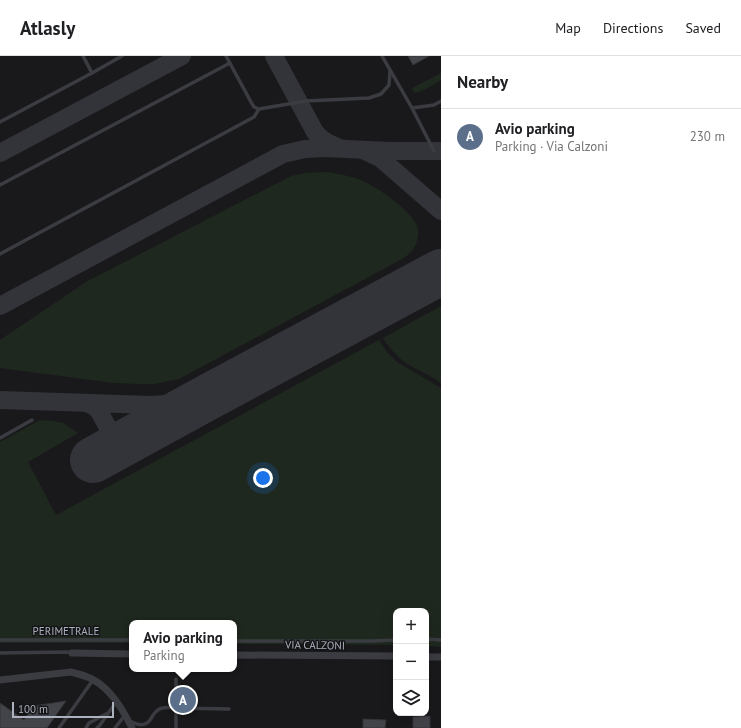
<!DOCTYPE html>
<meta charset="utf-8">
<style>
body{margin:0;font-family:"PT Sans",sans-serif;background:#f2f2f2;color:#202124}
.controls{position:absolute;right:12px;bottom:12px;display:grid;overflow:hidden;border-radius:8px;box-shadow:0 4px 16px #0002}
.controls button{width:36px;height:36px;display:grid;place-items:center;padding:0;border:0;border-bottom:1px solid #e0e0e0;background:#fff;color:#202124;font:20px sans-serif}
.scale{position:absolute;left:12px;bottom:10px;width:102px;box-sizing:border-box;padding-left:4px;border:2px solid #abb1bd;border-top:0;font-size:11px;line-height:14px;white-space:nowrap;color:#abb1bd;-webkit-text-stroke:3px #141417;paint-order:stroke}
.you{position:absolute;left:263px;top:422px;width:14px;height:14px;margin:-10px;border:3px solid #fff;border-radius:50%;background:#1a73e8;box-shadow:0 0 0 6px #1a73e833}
.badge{display:grid;place-items:center;width:26px;height:26px;border-radius:50%;background:#845f28;color:#fff;font-size:13px;font-weight:700}
.pin{position:absolute;translate:-50% -50%;border:2px solid #fff;box-shadow:0 1px 4px #0006}
.popup{position:absolute;left:129px;top:564px;width:108px;height:52px;box-sizing:border-box;display:grid;place-content:center;border-radius:8px;background:#fff;filter:drop-shadow(0 1px 3px #0005);font-size:13px;white-space:nowrap;color:#757577}
.popup b{font-size:15px;color:#202124}
.popup::after{content:'';position:absolute;left:50%;top:100%;margin-left:-8px;border:8px solid transparent;border-top-color:#fff}
.list{margin:0;padding:0;list-style:none}
h2{display:flex;justify-content:space-between;align-items:center;height:52px;margin:0;padding:0 16px;font-size:17px}
h2 small{font-size:13px;font-weight:400;color:#757577}
.list li{display:grid;grid-template-columns:26px 1fr auto;gap:12px;align-items:center;box-sizing:border-box;height:56px;padding:0 16px;border-top:1px solid #e0e0e0}
.list b{display:block;font-size:15px;white-space:nowrap}
.list p{margin:0;font-size:13px;white-space:nowrap;color:#757577}
.list em{font-size:13px;font-style:normal;color:#757577}
.icon{flex:none;width:22px;height:22px;fill:none;stroke:currentColor;stroke-width:2;stroke-linecap:round;stroke-linejoin:round}
.map{position:relative;flex:none;width:441px;height:672px;overflow:hidden}
header{display:flex;align-items:center;gap:24px;box-sizing:border-box;height:56px;padding:0 20px;background:#fff;border-bottom:1px solid #e0e0e0}
header strong{font-size:19px}
nav{display:flex;gap:22px;margin-inline-start:auto;font-size:14px}
main{display:flex}
aside{flex:1;background:#fff}
.map>svg:first-child{display:block}
.green{fill:#1f281f}
.lines{fill:none;stroke-linecap:round;stroke-linejoin:round}
.taxiway{stroke:#33343a;stroke-width:18}
.runway{stroke:#33343a;stroke-width:46}
.building{fill:#434449;stroke:#333338}
.service{stroke:#3a3c41;stroke-width:3.5}
.minor{stroke:#3a3c41;stroke-width:7}
.labels{text-anchor:middle;stroke-width:3;stroke-linejoin:round;paint-order:stroke}
.street-label{font-size:11px;fill:#abb1bd;stroke:#141417}
</style>
<header>
<strong>Atlasly</strong>
<nav><a>Map</a><a>Directions</a><a>Saved</a></nav>
</header>
<main>
<div class="map">
<svg width="441" height="672" viewBox="0 0 441 672">
<rect width="100%" height="100%" fill="#19191c"/>
<g class="green">
<path d="M441,17v7c-8,5 -18,12 -27,13l-2,-5z"/>
<path d="M327,116c12,2 25,4 36,9 15,7 48,29 54,45 2,5 1,9 0,15 -3,9 -7,13 -15,18l-223,120 -25,5h-16l-24,-1 -114,-15v-28l86,-58 205,-106 15,-3z"/>
<path d="M441,250v77c-12,-9 -27,-14 -39,-23 -8,-7 -14,-14 -19,-22z"/>
<polygon points="379,284 387,296 397,306 441,332 441,591 426,590 426,555 396,555 396,589 234,588 234,567 132,567 132,587 0,587 0,386 40,364 53,365 63,367 78,377 28,406 56,459"/>
</g>
<g class="lines">
<g class="taxiway">
<path d="M274,0l41,76c6,8 13,12 23,15"/>
<polyline points="365,95 380,102 441,155"/>
<polyline points="0,97 182,0"/>
<polyline points="436,219 441,214"/>
<polyline points="0,250 283,98 305,93 325,92 390,95 441,95"/>
<path d="M0,344l151,5c20,-1 39,-4 59,-9"/>
<path d="M86,347c4,1 8,3 11,6 9,10 11,30 28,30 3,0 6,-1 9,-2"/>
</g>
<polyline class="runway" points="93,404 210,340 441,216"/>
</g>
<g class="building">
<polygon points="408,0 429,0 413,9"/>
<polygon points="66,645 47,672 0,672 0,647 24,664 33,650"/>
<polygon points="430,660 430,672 413,672 413,661"/>
<polygon points="363,663 386,664 385,672 363,672"/>
</g>
<g class="lines">
<g class="service">
<polyline points="226,0 251,46 254,51 259,53 306,45 369,42 381,38 389,29 390,15"/>
<polyline points="382,0 412,52 434,95"/>
<polyline points="92,17 122,0"/>
<polyline points="412,52 434,49 441,45"/>
<polyline points="0,66 92,17 83,0"/>
<polyline points="0,129 230,7"/>
<polyline points="0,198 254,61 259,53"/>
<polyline points="0,382 32,364"/>
<polyline points="426,583 441,584"/>
<polyline points="0,584 132,584"/>
<polyline points="234,585 372,585 396,584"/>
<polyline points="0,597 66,596 72,597"/>
<polyline points="176,623 176,652 229,653"/>
<path d="M130,665c7,4 15,6 20,-1 3,-4 3,-7 8,-10 5,-4 12,-2 18,-2v20"/>
<polyline points="59,672 93,624"/>
<polyline points="86,672 89,667 106,658"/>
<polyline points="97,672 100,669 116,646"/>
<polyline points="115,672 125,659"/>
</g>
<g class="minor">
<polyline points="72,597 132,598"/>
<polyline points="234,599 396,600"/>
<polyline points="426,601 441,601"/>
<path d="M0,624l71,-8c8,2 15,4 21,7 19,10 31,31 40,49"/>
</g>
</g>
<g class="labels">
<g class="street-label">
<text x="66" y="579">PERIMETRALE</text>
<text transform="translate(315 589) rotate(1)" y="4">VIA CALZONI</text>
</g>
</g>
</svg>
<div class="controls">
<button>+</button>
<button>−</button>
<button><svg class="icon" aria-label="layers" viewBox="0 0 24 24"><path d="M12 4l9 5-9 5-9-5zM3 14l9 5 9-5"/></svg></button>
</div>
<div class="scale">100 m</div>
<div class="you"></div>
<div class="pin badge" style="left:183px;top:644px;background:#5c6f8a">A</div>
<div class="popup"><b>Avio parking</b>Parking</div>
</div>
<aside>
<h2>Nearby<small></small></h2>
<ul class="list">
<li><span class="badge" style="background:#5c6f8a">A</span><div><b>Avio parking</b><p>Parking · Via Calzoni</p></div><em>230 m</em></li>
</ul>
</aside>
</main>
